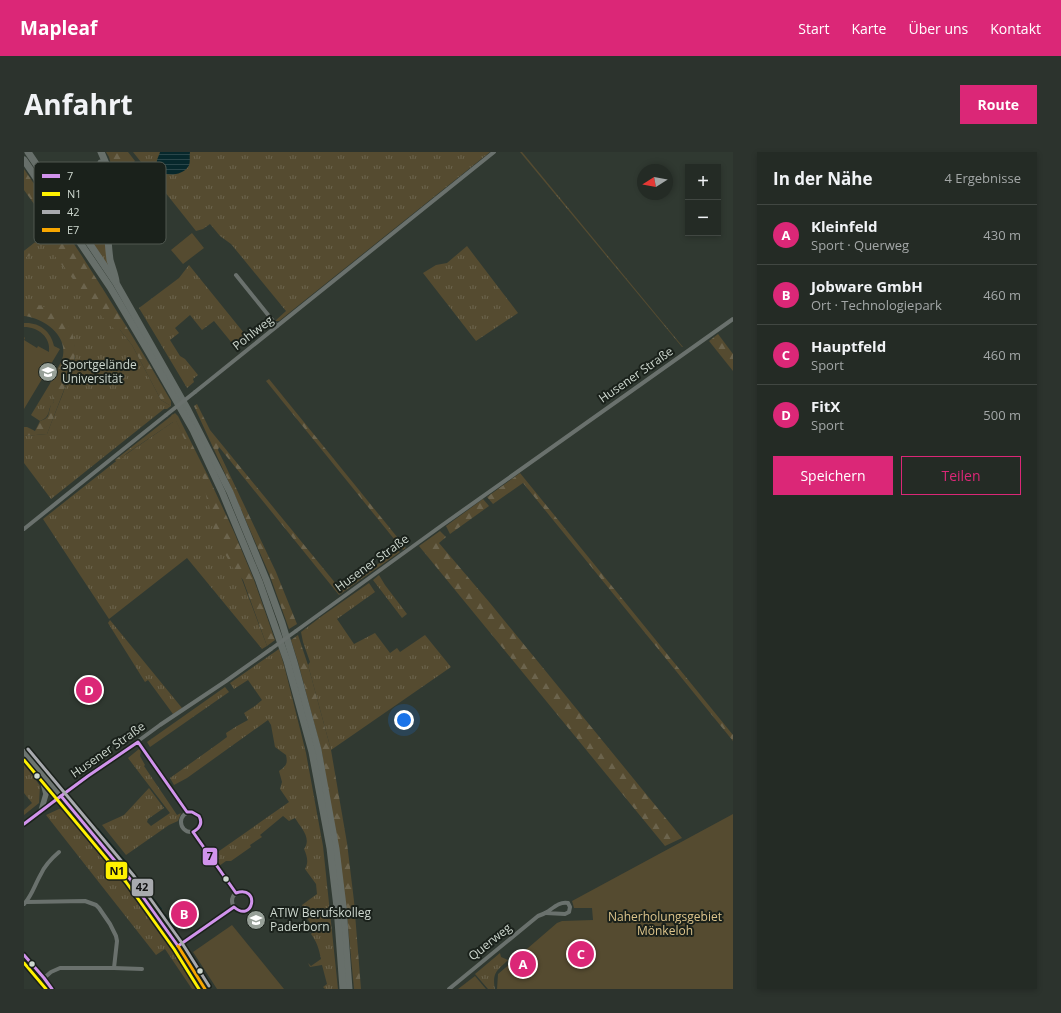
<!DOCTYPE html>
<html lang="de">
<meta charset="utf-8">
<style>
body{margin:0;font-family:"Open Sans",sans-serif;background:#2c332d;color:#f1f3f6}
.controls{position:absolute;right:12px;top:12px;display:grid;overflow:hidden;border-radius:0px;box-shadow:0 2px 6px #0003}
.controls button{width:36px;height:36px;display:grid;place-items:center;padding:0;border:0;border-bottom:1px solid #414742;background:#242b25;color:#f1f3f6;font:20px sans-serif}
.compass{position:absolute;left:613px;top:12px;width:36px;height:36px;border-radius:50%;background:#242b25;box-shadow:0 2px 6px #0003;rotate:259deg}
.you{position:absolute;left:380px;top:568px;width:14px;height:14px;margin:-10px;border:3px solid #fff;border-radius:50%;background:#1a73e8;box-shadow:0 0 0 6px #1a73e833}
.badge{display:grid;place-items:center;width:26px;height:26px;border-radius:50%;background:#db2777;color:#fff;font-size:13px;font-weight:700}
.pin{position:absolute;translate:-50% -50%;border:2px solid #fff;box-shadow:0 1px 4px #0006}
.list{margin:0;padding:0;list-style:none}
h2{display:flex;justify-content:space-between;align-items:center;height:52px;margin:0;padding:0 16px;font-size:17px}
h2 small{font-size:13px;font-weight:400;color:#a3a7a7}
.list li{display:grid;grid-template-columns:26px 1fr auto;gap:12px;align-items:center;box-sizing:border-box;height:60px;padding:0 16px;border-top:1px solid #414742}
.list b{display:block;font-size:15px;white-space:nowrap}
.list p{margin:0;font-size:13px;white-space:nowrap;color:#a3a7a7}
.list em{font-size:13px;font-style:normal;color:#a3a7a7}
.actions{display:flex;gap:8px;padding:12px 16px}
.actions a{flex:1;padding:9px 0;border:1px solid #db2777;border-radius:0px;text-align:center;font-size:14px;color:#db2777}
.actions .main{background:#db2777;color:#fff}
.map{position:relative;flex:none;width:709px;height:837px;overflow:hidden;border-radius:0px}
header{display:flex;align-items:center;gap:24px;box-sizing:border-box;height:56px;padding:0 20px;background:#db2777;color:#fff}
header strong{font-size:19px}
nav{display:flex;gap:22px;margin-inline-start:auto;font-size:14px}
.intro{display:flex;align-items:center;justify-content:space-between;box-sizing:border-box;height:96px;padding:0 24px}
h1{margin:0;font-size:28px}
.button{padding:10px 18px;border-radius:0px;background:#db2777;color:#fff;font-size:14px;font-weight:700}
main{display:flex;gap:24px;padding:0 24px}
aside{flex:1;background:#242b25;border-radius:0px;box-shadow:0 2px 6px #0003}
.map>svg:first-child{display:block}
.grass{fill:url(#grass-tufts)}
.forest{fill:url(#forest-firs)}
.green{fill:#554b30}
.water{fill:url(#water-rules)}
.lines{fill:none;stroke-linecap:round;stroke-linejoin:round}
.stream{stroke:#07282c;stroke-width:1.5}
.street{stroke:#6a716d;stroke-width:4}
.secondary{stroke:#6c746f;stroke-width:5.5}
.highway{stroke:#676f6a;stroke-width:7}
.street-bridge{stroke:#6a716d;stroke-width:4}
.bus-1-casing{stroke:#1a211b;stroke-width:6}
.bus-2-casing{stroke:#1a211b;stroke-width:6}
.bus-3-casing{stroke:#1a211b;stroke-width:6}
.bus-4-casing{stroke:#1a211b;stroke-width:6}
.bus-1{stroke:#d193ec;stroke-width:3}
.bus-2{stroke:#fff100;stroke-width:3}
.bus-3{stroke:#a8aaae;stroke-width:3}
.bus-4{stroke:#f7a600;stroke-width:3}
.bus-dot{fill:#ced8cf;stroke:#1a211b;stroke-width:1.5}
.labels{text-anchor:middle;stroke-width:4;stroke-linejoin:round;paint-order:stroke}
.street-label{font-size:12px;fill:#ced8cf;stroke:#1a211b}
.poi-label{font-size:12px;fill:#ced8cf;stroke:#1a211b;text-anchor:start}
.park-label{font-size:12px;fill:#ddc48b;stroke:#1a211b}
.key{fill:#1a211b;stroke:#505851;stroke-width:1}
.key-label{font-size:11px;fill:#ced8cf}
.line-badge{stroke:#1a211b;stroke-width:1.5}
.pale-badge-label{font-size:11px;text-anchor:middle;font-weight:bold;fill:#111}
</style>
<header>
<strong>Mapleaf</strong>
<nav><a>Start</a><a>Karte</a><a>Über uns</a><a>Kontakt</a></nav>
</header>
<div class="intro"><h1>Anfahrt</h1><a class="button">Route</a></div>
<main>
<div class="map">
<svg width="709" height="837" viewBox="0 0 709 837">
<defs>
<pattern id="grass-tufts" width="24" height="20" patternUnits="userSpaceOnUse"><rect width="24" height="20" fill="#554b30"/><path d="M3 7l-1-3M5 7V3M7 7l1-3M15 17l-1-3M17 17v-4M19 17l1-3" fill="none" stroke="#6c644d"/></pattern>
<pattern id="forest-firs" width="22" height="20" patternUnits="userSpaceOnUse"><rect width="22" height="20" fill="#554b30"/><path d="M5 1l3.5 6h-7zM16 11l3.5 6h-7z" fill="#6c644d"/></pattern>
<pattern id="water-rules" width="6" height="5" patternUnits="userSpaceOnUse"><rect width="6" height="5" fill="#07282c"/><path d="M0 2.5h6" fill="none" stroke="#2a464a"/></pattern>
</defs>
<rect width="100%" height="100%" fill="#303931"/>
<g class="grass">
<polygon points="109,0 466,0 255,169 251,169 262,159 207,92 196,84 186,72 179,77 172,79"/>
<polygon points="496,0 498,0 659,195 658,195"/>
<polygon points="82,19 84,36 87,121 36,42 63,47"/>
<path d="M17,86l79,92 12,15 29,55 10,6 -4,3h-3l-113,90 -27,-36v-27l23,-2c5,-13 10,-26 15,-38 6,-17 16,-34 12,-52l-50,-41v-52z"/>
<polygon points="443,94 494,161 452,189 399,121 412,113 423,111"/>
<polygon points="165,113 224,186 212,196 190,169 178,178 166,163 151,176 155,181 146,188 156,204 161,207 174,223 169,227 170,230 163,236 115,156 155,126"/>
<path d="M27,230l3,20c-8,6 -1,14 -14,19l-9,-6z"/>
<polygon points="149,262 180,327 243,494 238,497 163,406 85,467 19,367 91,310 149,270 147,264"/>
<polygon points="355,423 361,433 383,462 378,466 349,428"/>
<polygon points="345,431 351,440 313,467 330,492 351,481 366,501 373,496 376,500 401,483 427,515 307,598 284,513 286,510 279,490 277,480 298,464"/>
<polygon points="86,468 158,556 149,562 124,528 121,530 84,471"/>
<path d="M255,497l5,16 22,88 17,93 15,143h-13l-2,-2 4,-3 -5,-19 -12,2 -2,-4 3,3 10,-7c-2,-10 -4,-17 -10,-25l2,-2 1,-4 -8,-11 -6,-2 4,-4 -2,-6 15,-11 -1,-10 -11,-15c4,-7 2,-13 -1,-20 8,-11 -3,-21 -9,-31l-6,3 -6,-5 -23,19 2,2 -12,8 1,2 -20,14h-5l-7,5 -7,-10 77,-54 -9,-13 2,-7 -3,-11c7,-5 9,-7 7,-16l-11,-8 -4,-22 -3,-5 -81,58 -13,7 -4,-7 49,-35 8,-6 -1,-4 11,-7 11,-6 -4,-7 11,-7 7,-6 -14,-20 -14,9 -4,-6z"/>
<polygon points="201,535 205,540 126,595 123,590"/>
<polygon points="115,597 117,599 116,604 121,613 120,614 151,660 153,663 157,661 154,669 145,673 102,703 78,673 100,663 125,636 140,656 124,667 123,670 127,674 146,661 104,606"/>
<polygon points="0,611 16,634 15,651 0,663 0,658 8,651 0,641"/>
<polygon points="35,657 40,658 59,680 68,692 73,693 103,730 150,794 164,816 168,829 173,837 168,837 141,797 132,803 22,663"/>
<path d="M476,801l1,4 7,3c-11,11 -16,12 -13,29h-7l-13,-15z"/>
</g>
<g class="forest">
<polygon points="82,0 104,0 111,9 91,26 85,5"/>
<path d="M0,17c52,76 101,153 147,232v5l-10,-6 -29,-55 -12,-15 -6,-1 -25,-26 -2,-6 -44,-56 -13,10 1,3v1l-7,3v-7l28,-22 -28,-39z"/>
<path d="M0,147l27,11 13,10 8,11 3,16v8l-3,14 -25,65 -23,2v-9h3l8,4 5,-10 5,-2 3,-3 3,-12 3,-2c-1,-6 -5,-16 -3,-21 3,-9 10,-16 12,-25 4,-22 -20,-38 -39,-40z"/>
<polygon points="694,182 709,202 709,219 685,189"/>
<polygon points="245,227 382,396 379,398 242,229"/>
<polygon points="173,252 186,278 317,438 374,398 376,400 315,443 195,295 194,298 252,420 273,472 265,477 246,424 209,339 170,254"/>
<polygon points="151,261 154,264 183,322 210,380 230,428 251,488 243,494 219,428 209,416 190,382 189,378 190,371 189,364 183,348 179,327 152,269 149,270 102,302 94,312 91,308"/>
<polygon points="496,321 709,583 709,589 499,331 469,352 463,345"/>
<polygon points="459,347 465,354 426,382 422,374"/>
<polygon points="416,379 422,385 415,391 466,451 658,686 641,694 395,394"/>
<polygon points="274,483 284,513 307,598 323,691 330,749 337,837 330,837 322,753 298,601 274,510 267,488"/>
</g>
<g class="green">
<polygon points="168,81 180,96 159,112 147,98"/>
<path d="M0,171c15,-1 27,8 30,23l6,3 -36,60v-72l1,1 -1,2 13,8 1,-2 11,6c2,-15 -11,-25 -25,-25z"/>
<polygon points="709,662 709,837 473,837 474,822 533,771 538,769 569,768 568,756 550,756 548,749"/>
<polygon points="208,773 260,837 193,837 169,800"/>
<polygon points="451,824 462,837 434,837"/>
</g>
<path class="water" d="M136,0h30c-1,5 1,11 -2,15 -7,10 -30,11 -31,-3 -1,-4 2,-8 3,-12z"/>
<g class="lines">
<g class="stream">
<polyline points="74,677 100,708 137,757"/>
<polyline points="141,763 152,778"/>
</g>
<g class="street">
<polyline points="212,123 253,174"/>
<polyline points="171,240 470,0"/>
<polyline points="0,377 142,263"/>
<polyline points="272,479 417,374 709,167"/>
<polyline points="114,590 123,602 163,660"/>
<circle cx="167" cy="670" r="10"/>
<polyline points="0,672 58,628 99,600 136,573 202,529 247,497"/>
<polyline points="169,680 212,741"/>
<circle cx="218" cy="749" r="10"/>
<polyline points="3,750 61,749 72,753 75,756 86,772 92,784 93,789 90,816"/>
<path d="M0,752c8,-8 11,-20 17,-30 4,-9 11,-16 18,-22"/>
<polyline points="154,794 210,755"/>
<polyline points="0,803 20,826 28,837"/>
<polyline points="20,826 27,820 36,816 90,816 118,817"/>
<path d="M425,837l89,-73c3,-1 6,-2 9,-4 6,-4 13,-11 21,-9l2,4 -1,5 -4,2 -19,-1"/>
</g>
<g class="secondary">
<polyline points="0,600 106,727 154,794 181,837"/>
<polyline points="17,623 22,642 17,659"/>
</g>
<g class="highway">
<polyline points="4,0 92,131 164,258 206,340 242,427 258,471 270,510 294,598 312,697 319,754 325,837"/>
<path d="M77,0c7,14 11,30 10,46 -1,12 -4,25 -3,37 0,8 1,17 2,25 2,7 5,14 6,21"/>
<polyline points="0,8 86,135 125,201 169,278 198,340 235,429 263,509 288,600 306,696 313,755 319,837"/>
<path d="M30,33c5,5 12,11 18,13 4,1 7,1 10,0 17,-3 23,-20 19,-35"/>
</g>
<g class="street-bridge">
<polyline points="142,263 171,240"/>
<polyline points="247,497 272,479"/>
</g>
<g class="bus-1-casing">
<g id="bus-1">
<path d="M114,590l49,70h5l7,4c4,7 1,12 -6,16l43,61c25,-8 17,31 -2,14l-56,39 -48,-67 -69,-83 27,-20z"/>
<polyline points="0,672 37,644"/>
<polyline points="0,803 20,826 28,837"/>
</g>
</g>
<g class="bus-2-casing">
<g id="bus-2">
<polyline points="0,608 102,730 150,797 175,837"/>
<polyline points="0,811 22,837"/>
</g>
</g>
<g class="bus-3-casing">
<polyline id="bus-3" points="4,597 110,724 158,791 185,834"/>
</g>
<g class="bus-4-casing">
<polyline id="bus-4" points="154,794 181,837"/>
</g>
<use href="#bus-1" class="bus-1"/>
<use href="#bus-2" class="bus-2"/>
<use href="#bus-3" class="bus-3"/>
<use href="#bus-4" class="bus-4"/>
</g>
<defs>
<g id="university-disc" transform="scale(1)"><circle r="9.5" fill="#97a098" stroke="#1a211b"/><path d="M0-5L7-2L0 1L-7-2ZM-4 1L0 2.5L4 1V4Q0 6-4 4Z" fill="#fff"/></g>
<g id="school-disc" transform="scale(1)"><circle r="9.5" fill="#97a098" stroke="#1a211b"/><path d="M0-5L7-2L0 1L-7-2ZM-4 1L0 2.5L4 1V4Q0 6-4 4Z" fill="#fff"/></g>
</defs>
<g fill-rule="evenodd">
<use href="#university-disc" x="24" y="220"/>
<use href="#school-disc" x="232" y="768"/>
</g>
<g class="bus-dot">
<circle cx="13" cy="624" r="3.5"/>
<circle cx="202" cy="727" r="3.5"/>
<circle cx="8" cy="812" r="3.5"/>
<circle cx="176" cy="819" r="3.5"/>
</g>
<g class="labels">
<g class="street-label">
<text transform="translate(229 181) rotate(-38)" y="4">Pohlweg</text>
<text transform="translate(612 223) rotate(-35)" y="4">Husener Straße</text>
<text transform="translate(348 411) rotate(-36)" y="4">Husener Straße</text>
<text transform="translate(84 598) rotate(-35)" y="4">Husener Straße</text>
<text transform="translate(466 790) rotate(-39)" y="4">Querweg</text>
</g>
<g class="poi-label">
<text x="38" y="217">Sportgelände<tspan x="38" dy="14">Universität</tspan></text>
<text x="246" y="765">ATIW Berufskolleg<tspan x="246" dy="14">Paderborn</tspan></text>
</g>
<g class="park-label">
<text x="641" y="769">Naherholungsgebiet<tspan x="641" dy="14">Mönkeloh</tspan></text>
</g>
</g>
<rect x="10" y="10" width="132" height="82" rx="6" class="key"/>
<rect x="18" y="22" width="18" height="4" fill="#d193ec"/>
<rect x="18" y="40" width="18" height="4" fill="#fff100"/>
<rect x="18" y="58" width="18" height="4" fill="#a8aaae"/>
<rect x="18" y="76" width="18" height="4" fill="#f7a600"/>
<g class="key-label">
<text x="43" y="28">7</text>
<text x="43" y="46">N1</text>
<text x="43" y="64">42</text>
<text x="43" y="82">E7</text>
</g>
<g class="line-badge">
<rect x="178" y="695" width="16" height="19" rx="4" fill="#d193ec"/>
<rect x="81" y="709" width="23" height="19" rx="4" fill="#fff100"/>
<rect x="107" y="726" width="23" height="19" rx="4" fill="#a8aaae"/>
</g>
<g class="pale-badge-label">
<text x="186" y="708">7</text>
<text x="93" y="723">N1</text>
<text x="118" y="739">42</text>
</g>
</svg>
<div class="controls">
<button>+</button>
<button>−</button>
</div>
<svg class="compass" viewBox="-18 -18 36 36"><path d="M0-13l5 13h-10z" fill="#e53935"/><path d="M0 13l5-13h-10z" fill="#a3a7a7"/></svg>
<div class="you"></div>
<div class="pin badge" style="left:499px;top:812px">A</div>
<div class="pin badge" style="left:160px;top:762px">B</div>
<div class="pin badge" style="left:557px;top:802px">C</div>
<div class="pin badge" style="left:65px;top:538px">D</div>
</div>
<aside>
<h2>In der Nähe<small>4 Ergebnisse</small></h2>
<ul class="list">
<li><span class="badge">A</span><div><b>Kleinfeld</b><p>Sport · Querweg</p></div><em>430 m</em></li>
<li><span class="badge">B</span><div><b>Jobware GmbH</b><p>Ort · Technologiepark</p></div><em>460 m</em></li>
<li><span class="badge">C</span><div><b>Hauptfeld</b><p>Sport</p></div><em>460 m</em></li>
<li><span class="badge">D</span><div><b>FitX</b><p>Sport</p></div><em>500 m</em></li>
</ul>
<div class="actions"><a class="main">Speichern</a><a>Teilen</a></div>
</aside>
</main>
